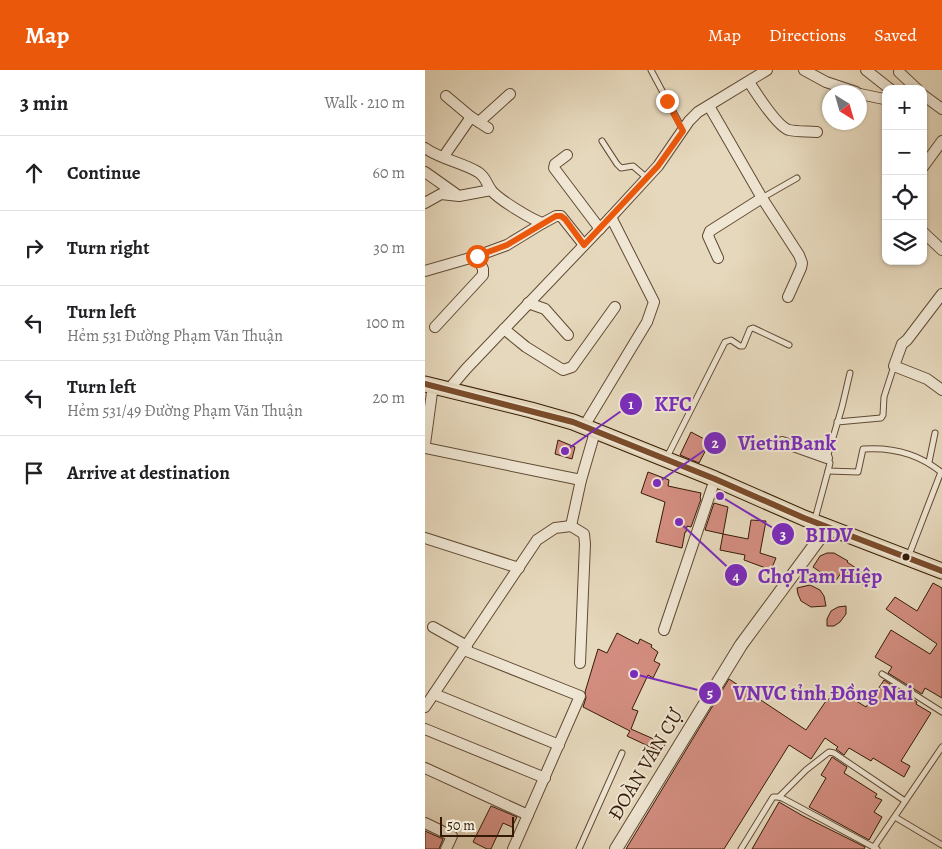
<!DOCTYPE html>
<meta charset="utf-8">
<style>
body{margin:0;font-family:Alegreya,serif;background:#f2f2f2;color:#202124}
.controls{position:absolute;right:15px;top:15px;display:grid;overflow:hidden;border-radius:10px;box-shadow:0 1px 4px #0004}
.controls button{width:45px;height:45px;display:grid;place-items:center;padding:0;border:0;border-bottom:1px solid #e0e0e0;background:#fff;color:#202124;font:25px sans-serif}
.compass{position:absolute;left:397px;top:15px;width:45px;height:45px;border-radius:50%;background:#fff;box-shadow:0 1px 4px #0004;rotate:143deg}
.scale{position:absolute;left:15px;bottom:12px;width:74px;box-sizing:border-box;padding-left:5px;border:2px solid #351b06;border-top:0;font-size:14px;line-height:18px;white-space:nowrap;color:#351b06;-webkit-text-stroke:4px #efe6d3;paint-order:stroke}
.stop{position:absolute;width:15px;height:15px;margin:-11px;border:4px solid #ea580c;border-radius:50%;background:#fff}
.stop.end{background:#ea580c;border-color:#fff;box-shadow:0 1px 5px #0008}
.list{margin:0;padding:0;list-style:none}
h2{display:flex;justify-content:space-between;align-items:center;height:65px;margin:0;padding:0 20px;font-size:21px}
h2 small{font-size:16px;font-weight:400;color:#757577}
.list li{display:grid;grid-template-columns:32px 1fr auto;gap:15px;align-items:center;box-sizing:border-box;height:75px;padding:0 20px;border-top:1px solid #e0e0e0}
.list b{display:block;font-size:19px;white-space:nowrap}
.list p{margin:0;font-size:16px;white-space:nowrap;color:#757577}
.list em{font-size:16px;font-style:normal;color:#757577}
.icon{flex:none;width:28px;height:28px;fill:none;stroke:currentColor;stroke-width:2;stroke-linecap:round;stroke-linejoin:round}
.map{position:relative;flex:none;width:517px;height:779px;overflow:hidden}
header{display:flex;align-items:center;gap:30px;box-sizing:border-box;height:70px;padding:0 25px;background:#ea580c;color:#fff}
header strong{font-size:24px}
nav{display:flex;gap:28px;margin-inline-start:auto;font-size:18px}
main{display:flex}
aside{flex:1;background:#fff}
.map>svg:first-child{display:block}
.building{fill:#d38d80;stroke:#351b06}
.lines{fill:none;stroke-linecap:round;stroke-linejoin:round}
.service-casing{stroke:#614a34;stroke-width:7}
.minor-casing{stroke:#614a34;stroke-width:12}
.tertiary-casing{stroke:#614a34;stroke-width:14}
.primary-casing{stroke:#351b06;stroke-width:17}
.service{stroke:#efe6d3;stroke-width:5}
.minor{stroke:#efe6d3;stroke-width:10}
.tertiary{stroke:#efe6d3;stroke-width:12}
.primary{stroke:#e6d8bc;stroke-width:15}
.bus-1-casing{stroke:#efe6d3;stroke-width:10}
.bus-1{stroke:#7a4b2a;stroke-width:6}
.route{stroke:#ea580c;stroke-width:6}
.bus-dot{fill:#351b06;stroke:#efe6d3;stroke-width:2}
.labels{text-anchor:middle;stroke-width:4;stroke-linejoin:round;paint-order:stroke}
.street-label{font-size:20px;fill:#351b06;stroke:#efe6d3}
.leader{fill:none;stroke:#7b2cbf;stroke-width:2}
.callout-dot{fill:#7b2cbf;stroke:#efe6d3;stroke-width:2}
.mark-label{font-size:15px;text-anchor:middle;font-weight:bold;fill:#fff}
.callout-label{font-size:21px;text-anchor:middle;font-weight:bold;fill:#7b2cbf;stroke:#efe6d3;stroke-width:4;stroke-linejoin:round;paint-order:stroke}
</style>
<header>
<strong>Map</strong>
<nav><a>Map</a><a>Directions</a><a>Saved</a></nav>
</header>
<main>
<aside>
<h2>3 min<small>Walk · 210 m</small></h2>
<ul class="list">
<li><svg class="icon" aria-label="ahead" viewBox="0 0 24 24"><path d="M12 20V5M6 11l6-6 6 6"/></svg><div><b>Continue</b></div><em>60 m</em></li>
<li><svg class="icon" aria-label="right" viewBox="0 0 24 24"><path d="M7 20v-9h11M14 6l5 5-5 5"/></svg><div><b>Turn right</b></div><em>30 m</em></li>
<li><svg class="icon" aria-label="left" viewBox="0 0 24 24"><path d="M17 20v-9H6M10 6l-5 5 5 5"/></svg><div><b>Turn left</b><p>Hẻm 531 Đường Phạm Văn Thuận</p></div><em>100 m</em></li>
<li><svg class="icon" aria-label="left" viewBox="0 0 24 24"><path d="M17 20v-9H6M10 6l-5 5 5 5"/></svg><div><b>Turn left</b><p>Hẻm 531/49 Đường Phạm Văn Thuận</p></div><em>20 m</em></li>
<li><svg class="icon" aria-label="arrive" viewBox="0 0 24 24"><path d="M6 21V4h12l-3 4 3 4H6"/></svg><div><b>Arrive at destination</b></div></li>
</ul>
</aside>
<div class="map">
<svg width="517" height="779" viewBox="0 0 517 779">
<rect width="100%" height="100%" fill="#e6d8bc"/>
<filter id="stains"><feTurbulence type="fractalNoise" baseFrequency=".004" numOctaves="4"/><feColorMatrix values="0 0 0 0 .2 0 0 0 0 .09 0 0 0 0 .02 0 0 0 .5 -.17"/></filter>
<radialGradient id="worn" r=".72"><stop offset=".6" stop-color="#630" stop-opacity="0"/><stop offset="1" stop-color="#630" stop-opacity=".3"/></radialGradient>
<g class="building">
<polygon points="266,362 285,372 274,393 255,385"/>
<polygon points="133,370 150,377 147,389 130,384"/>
<polygon points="223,402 244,410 243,416 276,423 275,428 276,429 266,457 262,456 261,462 260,462 257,478 231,472 240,432 216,423"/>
<polygon points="289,433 303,437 298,464 280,460"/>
<polygon points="326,450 341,451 335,483 351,488 346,500 319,490 320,485 295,480 298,464 323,469"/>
<polygon points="402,483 409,483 423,491 422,492 447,509 442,517 418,500 410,512 388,497 395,486"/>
<polygon points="508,513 517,518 517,628 500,618 497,624 463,603 467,597 450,587 466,560 505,584 512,574 461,539 470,527 492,541"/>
<polygon points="385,515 395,520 399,526 401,536 386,537 376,531 373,524 372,518"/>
<polygon points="421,536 421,544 415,552 409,556 402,556 402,549 406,541 413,537"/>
<polygon points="192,563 213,574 215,569 227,575 226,577 233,582 229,591 235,594 228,608 223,605 207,639 213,641 206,659 240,674 236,682 202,666 205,661 158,637 161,628 160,622 173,579 182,583"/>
<polygon points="304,609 381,660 401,631 415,621 441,637 459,610 492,632 491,634 506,643 476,691 485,696 479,707 448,688 446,691 424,678 419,685 411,679 413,677 400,668 386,689 364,675 299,779 201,779"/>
<polygon points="407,687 422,697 419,703 452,724 450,727 457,730 449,742 457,747 444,770 384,737 401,708 396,705"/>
<polygon points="354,732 378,746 440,777 439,779 327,779"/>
<polygon points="66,736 92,747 87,757 78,753 66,779 62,779 48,772"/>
<polygon points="0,761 18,769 14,779 0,779"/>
</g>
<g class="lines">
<g class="service-casing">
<g id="service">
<polyline points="226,0 258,60"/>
<polyline points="177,71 192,94 196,98 208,96 222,108"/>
<polyline points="337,128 372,108"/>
<polyline points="412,352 456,348 458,345 459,327 469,296"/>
<polyline points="242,387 300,272 306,270 315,276 318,276 325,259 328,258 364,275"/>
<polyline points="504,392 510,363"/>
<path d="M403,401l30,1 5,-23c28,-2 56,5 78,23l-32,83"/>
<polyline points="390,449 403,401 405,393 402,388 417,337 425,303"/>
<polyline points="457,604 517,642"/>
<polyline points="354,727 381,700 404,682 409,683 480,731"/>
<polyline points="470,747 517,775"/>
<polyline points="449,777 517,677"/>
<polyline points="154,779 197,683"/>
<polyline points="316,779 348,727 354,727 359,729 452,779"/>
</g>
</g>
<g class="minor-casing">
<g id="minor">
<polyline points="379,0 401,12 431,22"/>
<polyline points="441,0 465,19"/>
<polyline points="474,2 492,19"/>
<path d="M324,12c7,11 29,45 40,48 9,2 19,1 28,2"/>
<polyline points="435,24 459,29 461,27"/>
<polyline points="498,25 517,39"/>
<polyline points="21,26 46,47"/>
<polyline points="284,36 337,128 374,185 377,193 376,198 363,227"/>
<polyline points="54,52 85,24"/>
<path d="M0,78c15,11 36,14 53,24 8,5 8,11 13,18 7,9 41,30 52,33l13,-7h5l23,29"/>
<polyline points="142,85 130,94 129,98 175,159"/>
<polyline points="19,86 46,47 63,58"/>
<polyline points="498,97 517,71"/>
<polyline points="0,102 31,124"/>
<polyline points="0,133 16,124 34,126 66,120"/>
<polyline points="498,162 517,180"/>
<polyline points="293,188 283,166 285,161 337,128"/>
<polyline points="0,201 52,186 82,175 118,153"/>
<polyline points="517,224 482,270 477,274 469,296 502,309 517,320"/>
<polyline points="103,233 120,239 143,265"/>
<polyline points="10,257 58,205 58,199 52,186"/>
<polyline points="79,259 101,277 138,300 147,297 190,237"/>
<polyline points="24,319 41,299 186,147 233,96 264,51 273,42 342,0"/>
<polyline points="158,358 222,252 229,232 186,147"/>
<polyline points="357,372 402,388"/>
<polyline points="0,374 8,315"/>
<polyline points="0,378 156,410"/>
<polyline points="0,468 94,498"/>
<polyline points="8,557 42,576"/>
<polyline points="239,560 290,409"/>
<polyline points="39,580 155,626 88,779"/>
<polyline points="155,593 160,474 159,464 146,456 156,410 170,362"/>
<polyline points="9,624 134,675"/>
<polyline points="0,637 112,470 130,458 146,456"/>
<polyline points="0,659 120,708"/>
<polyline points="0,698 103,745"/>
<polyline points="0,753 27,766 21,779"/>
</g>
</g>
<g class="tertiary-casing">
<polyline id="tertiary" points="191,779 316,575 403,457"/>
</g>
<g class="primary-casing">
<polyline id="primary" points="0,314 106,340 148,352 290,409 379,448 517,501"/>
</g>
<use href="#service" class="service"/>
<use href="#minor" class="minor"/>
<use href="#tertiary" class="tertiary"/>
<use href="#primary" class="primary"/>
<g class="bus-1-casing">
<polyline id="bus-1" points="0,314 148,352 290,409 379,448 517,501"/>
</g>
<use href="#bus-1" class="bus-1"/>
</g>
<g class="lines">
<polyline class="route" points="52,186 82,175 131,146 136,146 140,149 159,175 233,96 258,61 242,31"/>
</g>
<circle class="bus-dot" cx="481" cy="487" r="4.5"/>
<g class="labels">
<g class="street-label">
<text transform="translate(220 694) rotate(-59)" y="7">ĐOÀN VĂN CỰ</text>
</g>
</g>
<path class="leader" d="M140 381L206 334M232 413L290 373M295 426L358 464M254 452L311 505M209 604L285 623"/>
<g class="callout-dot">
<circle cx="140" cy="381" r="5"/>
<circle cx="232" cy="413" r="5"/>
<circle cx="295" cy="426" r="5"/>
<circle cx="254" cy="452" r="5"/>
<circle cx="209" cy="604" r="5"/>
<circle cx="206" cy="334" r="12"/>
<circle cx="290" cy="373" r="12"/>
<circle cx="358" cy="464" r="12"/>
<circle cx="311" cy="505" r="12"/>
<circle cx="285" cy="623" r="12"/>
</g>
<g class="mark-label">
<text x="206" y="339">1</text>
<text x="290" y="378">2</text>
<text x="358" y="470">3</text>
<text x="311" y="511">4</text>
<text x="285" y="628">5</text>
</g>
<g class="callout-label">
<text x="248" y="341">KFC</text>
<text x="362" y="380">VietinBank</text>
<text x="404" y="472">BIDV</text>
<text x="395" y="513">Chợ Tam Hiệp</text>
<text x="398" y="630">VNVC tỉnh Đồng Nai</text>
</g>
<rect width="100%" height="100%" filter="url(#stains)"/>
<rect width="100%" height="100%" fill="url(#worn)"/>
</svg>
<div class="controls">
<button>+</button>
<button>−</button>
<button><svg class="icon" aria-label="locate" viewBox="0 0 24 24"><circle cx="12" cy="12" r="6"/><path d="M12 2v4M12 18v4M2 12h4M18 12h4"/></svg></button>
<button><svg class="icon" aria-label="layers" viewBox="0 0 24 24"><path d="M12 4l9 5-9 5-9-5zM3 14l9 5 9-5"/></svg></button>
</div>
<svg class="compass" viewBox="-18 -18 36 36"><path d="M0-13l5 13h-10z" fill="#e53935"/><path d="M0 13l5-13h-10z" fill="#757577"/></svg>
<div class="scale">50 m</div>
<div class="stop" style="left:52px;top:186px"></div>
<div class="stop end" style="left:242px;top:31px"></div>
</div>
</main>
